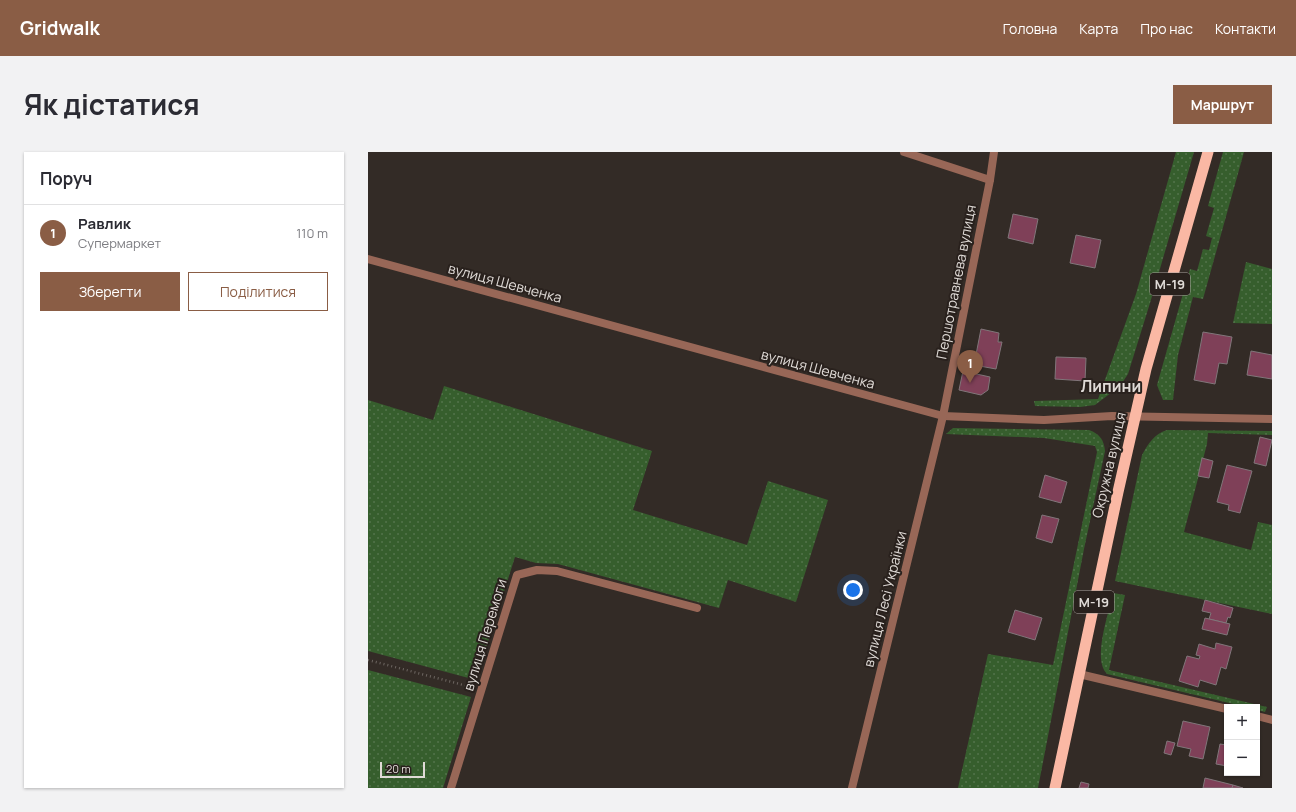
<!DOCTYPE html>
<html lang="uk">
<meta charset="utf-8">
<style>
body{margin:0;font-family:Manrope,sans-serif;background:#f2f2f3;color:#2b2b33}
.controls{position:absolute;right:12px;bottom:12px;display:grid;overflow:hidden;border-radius:0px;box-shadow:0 1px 3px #0004}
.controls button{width:36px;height:36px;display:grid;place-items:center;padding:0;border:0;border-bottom:1px solid #e1e1e2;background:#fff;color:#2b2b33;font:20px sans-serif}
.scale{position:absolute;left:12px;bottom:10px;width:45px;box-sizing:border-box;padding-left:4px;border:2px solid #e0dbd7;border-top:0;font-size:11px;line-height:14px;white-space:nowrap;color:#e0dbd7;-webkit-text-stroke:3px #29211d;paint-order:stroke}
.you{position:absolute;left:485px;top:438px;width:14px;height:14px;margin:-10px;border:3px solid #fff;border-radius:50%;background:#1a73e8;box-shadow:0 0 0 6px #1a73e833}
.badge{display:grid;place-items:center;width:26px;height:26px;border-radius:50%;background:#8a5d45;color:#fff;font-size:13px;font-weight:700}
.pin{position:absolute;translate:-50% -33px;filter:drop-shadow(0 1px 2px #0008)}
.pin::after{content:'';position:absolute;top:21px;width:14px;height:12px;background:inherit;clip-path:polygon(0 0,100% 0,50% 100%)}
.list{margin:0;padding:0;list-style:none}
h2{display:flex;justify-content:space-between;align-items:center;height:52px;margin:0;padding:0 16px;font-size:17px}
h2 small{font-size:13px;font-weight:400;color:#7c7c81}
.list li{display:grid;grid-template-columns:26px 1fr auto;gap:12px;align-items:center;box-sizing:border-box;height:56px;padding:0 16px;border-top:1px solid #e1e1e2}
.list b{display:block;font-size:15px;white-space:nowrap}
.list p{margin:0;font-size:13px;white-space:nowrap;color:#7c7c81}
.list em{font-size:13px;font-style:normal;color:#7c7c81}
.actions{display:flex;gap:8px;padding:12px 16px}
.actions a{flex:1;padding:9px 0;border:1px solid #8a5d45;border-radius:0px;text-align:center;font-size:14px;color:#8a5d45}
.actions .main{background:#8a5d45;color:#fff}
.map{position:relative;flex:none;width:904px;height:636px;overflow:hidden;border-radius:0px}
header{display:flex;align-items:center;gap:24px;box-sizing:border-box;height:56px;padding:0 20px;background:#8a5d45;color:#fff}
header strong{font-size:19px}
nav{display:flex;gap:22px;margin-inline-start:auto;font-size:14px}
.intro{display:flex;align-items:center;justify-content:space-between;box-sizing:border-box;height:96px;padding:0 24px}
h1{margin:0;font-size:28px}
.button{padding:10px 18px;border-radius:0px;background:#8a5d45;color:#fff;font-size:14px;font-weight:700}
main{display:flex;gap:24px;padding:0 24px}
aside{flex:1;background:#fff;border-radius:0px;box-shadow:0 1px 3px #0004}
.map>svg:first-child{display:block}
.grass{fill:url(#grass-dots)}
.building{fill:#7f4058;stroke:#81767a}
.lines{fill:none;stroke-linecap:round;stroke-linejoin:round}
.path{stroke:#6d6661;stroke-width:2.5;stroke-dasharray:1 3;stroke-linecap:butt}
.minor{stroke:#986757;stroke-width:8}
.trunk{stroke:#fab8a4;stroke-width:11}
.labels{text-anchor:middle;stroke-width:4;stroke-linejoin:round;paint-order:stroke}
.shield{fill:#29211d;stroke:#a9a39f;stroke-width:1}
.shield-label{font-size:13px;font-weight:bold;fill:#e0dbd7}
.street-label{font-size:14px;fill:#e0dbd7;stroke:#29211d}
.quarter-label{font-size:16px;font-weight:bold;fill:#e0dbd7;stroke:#29211d}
</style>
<header>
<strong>Gridwalk</strong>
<nav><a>Головна</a><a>Карта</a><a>Про нас</a><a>Контакти</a></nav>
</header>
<div class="intro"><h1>Як дістатися</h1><a class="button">Маршрут</a></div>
<main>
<aside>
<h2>Поруч<small></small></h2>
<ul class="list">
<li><span class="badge">1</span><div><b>Равлик</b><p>Супермаркет</p></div><em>110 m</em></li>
</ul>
<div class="actions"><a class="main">Зберегти</a><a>Поділитися</a></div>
</aside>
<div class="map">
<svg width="904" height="636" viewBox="0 0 904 636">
<defs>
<pattern id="grass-dots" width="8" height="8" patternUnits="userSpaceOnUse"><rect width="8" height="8" fill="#365e2d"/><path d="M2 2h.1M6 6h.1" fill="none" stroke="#53744b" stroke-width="1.8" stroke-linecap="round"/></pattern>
</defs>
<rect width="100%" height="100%" fill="#332b26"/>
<g class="grass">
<polygon points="808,0 826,0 782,151 760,222 752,234 727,253 712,255 667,254 666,249 730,247 768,142"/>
<polygon points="855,0 876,0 835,147 825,145 810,203 805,248 795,248 789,233 822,117 829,119 835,97 841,98 844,86 838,84 846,56 840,54"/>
<polygon points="878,110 904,117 904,172 865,171"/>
<polygon points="76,234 284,299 265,358 379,393 400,329 460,348 428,450 360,428 351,456 190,412 168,411 147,405 108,528 0,499 0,248 65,268"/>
<path d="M585,276l136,2c11,4 15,10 16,21l-21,98 -46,239h-80l30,-134 65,11 44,-213 -2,-6 -51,-8 -98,-4z"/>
<path d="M799,278l105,1v4l-64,-2 -1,11 -23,88 67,18 7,-28 14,3v89l-157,-33 27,-126c6,-11 12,-21 25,-25z"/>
<path d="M745,441l12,2 -16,75 158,37 -2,5 -8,-2v-3h-11l-139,-33c-15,-15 2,-61 6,-81z"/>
<polygon points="0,518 103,545 75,636 0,636"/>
</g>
<g class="building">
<polygon points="645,62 670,67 665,92 640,86"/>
<polygon points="708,83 733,88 727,116 702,111"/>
<polygon points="613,177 631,181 630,190 634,190 628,217 606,213"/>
<polygon points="835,180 864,185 859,212 851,211 847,232 826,228"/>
<polygon points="883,199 904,203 904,227 879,223"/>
<polygon points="688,205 718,206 717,229 687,227"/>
<polygon points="595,219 622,225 620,238 613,243 591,238"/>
<polygon points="892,285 904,288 898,314 886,311"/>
<polygon points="834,306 845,309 841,326 830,324"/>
<polygon points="859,313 884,319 872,361 860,358 861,353 849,350"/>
<polygon points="677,323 699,330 693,351 671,345"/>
<polygon points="674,363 691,367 684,391 668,386"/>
<polygon points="837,448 865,456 862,466 860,465 858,471 841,467 843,461 834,459"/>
<polygon points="647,458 674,466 667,488 640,480"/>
<polygon points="837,466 862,472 859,483 834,477"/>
<polygon points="848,491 864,495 858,517 853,515 848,533 832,528 830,535 811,529 819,504 831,507 832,504 828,503 831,492 847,497"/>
<polygon points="815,569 842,575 835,607 821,604 823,597 809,594"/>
<polygon points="799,589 807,591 803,603 796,601"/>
<polygon points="852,592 859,593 859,614 848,612"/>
<polygon points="837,626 865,633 864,636 835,636"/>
<polygon points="713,630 721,632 720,636 711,636"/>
<polygon points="865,633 875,636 864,636"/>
</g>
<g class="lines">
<polyline class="path" points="0,508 103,535"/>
<g class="minor">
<polyline points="536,0 622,28"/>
<polyline points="0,107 575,264 676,268 744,264 904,267"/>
<polyline points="711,522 859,557"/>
<polyline points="889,564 904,568"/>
<polyline points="83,636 149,423 169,418 189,419 329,456"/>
<polyline points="484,636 575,264 622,28 626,0"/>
</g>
<polyline class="trunk" points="687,636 750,340 778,217 840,0"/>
</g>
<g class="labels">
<g class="shield">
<rect x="782" y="121" width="40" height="22" rx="3"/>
<rect x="706" y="439" width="40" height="22" rx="3"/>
</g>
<g class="shield-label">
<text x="802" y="137">М-19</text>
<text x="726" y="455">М-19</text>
</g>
<g class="street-label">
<text transform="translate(588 130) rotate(-79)" y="5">Першотравнева вулиця</text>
<text transform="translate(137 131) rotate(15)" y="5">вулиця Шевченка</text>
<text transform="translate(450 217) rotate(15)" y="5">вулиця Шевченка</text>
<text transform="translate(741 313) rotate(-77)" y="5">Окружна вулиця</text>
<text transform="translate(517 447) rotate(-76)" y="5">вулиця Лесі Українки</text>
<text transform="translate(117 483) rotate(-73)" y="5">вулиця Перемоги</text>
</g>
<g class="quarter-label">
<text x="743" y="240">Липини</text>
</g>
</g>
</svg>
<div class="controls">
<button>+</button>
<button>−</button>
</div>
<div class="scale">20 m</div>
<div class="you"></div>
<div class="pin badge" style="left:602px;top:231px">1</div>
</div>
</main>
